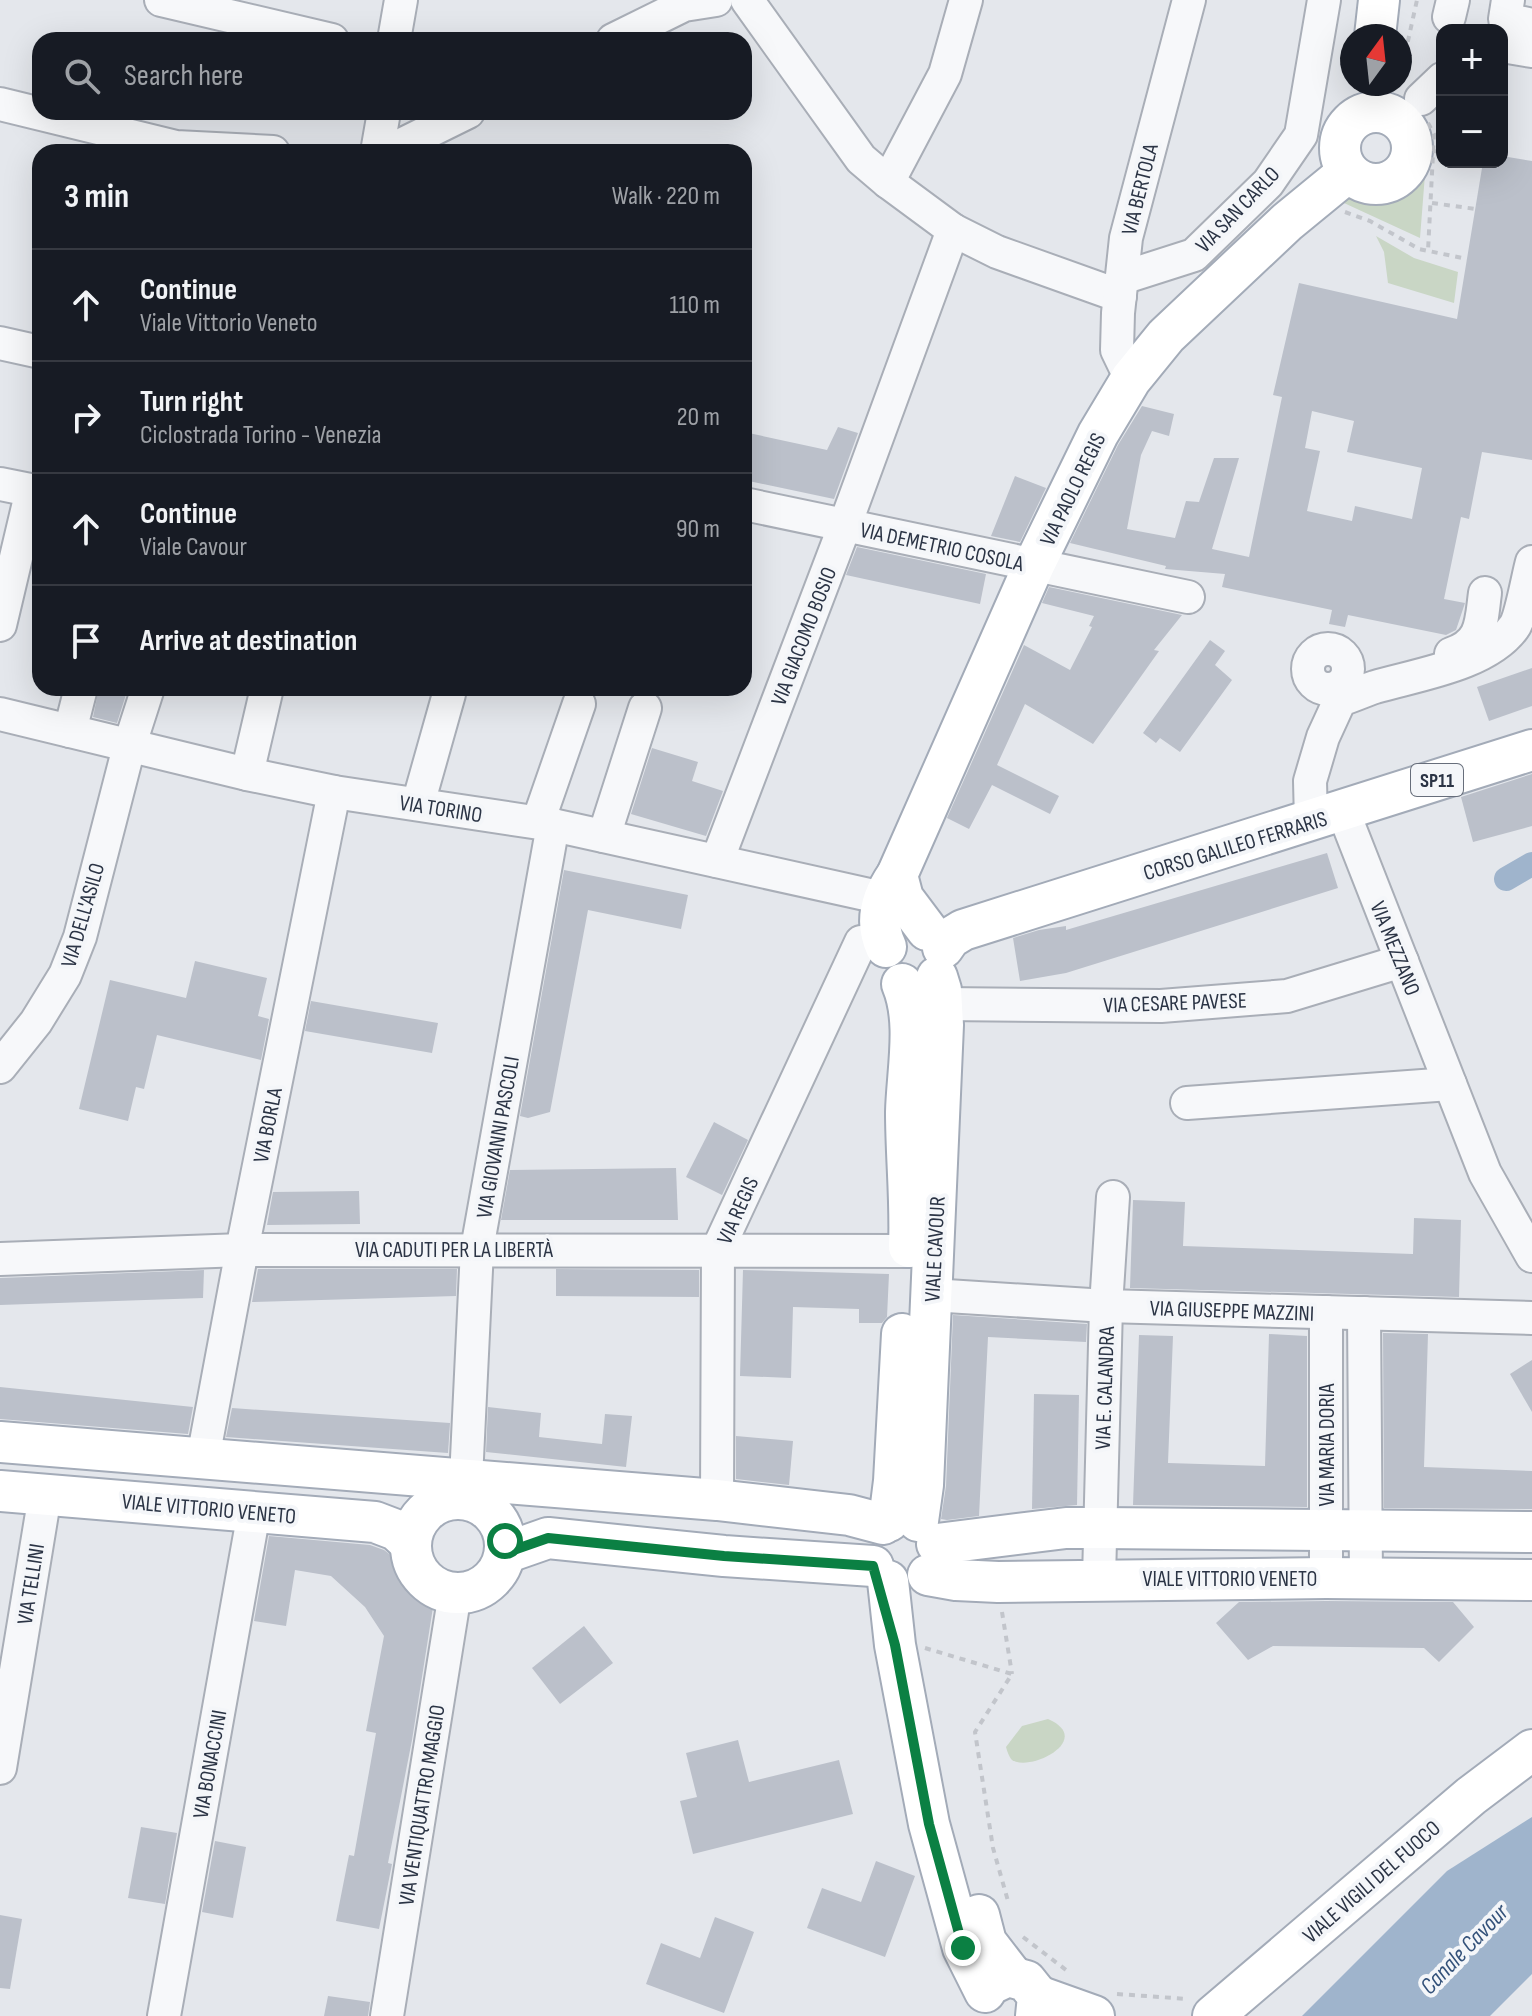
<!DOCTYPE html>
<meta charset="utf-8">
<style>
body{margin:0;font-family:"Sofia Sans Condensed",sans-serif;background:#20242c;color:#f1f3f6}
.controls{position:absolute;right:24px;top:24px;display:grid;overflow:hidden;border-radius:16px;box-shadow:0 8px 32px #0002}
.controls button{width:72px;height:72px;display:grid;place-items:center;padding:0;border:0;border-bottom:2px solid #363941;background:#171b24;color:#f1f3f6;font:40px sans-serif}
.compass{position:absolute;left:1340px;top:24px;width:72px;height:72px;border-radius:50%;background:#171b24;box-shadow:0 8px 32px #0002;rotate:15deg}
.stop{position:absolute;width:24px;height:24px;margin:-18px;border:6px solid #0b8043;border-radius:50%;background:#fff}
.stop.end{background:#0b8043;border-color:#fff;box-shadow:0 2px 8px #0008}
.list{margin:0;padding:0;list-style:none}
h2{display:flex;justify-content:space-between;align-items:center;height:104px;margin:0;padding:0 32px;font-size:34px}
h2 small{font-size:26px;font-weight:400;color:#9ea1a6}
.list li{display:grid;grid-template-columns:52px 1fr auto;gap:24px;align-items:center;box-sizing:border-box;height:112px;padding:0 32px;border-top:2px solid #363941}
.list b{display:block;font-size:30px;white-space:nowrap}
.list p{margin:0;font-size:26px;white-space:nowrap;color:#9ea1a6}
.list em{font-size:26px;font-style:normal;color:#9ea1a6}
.icon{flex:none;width:44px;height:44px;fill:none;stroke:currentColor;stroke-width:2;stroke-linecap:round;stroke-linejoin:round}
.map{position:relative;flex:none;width:1532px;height:2016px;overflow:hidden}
.search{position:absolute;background:#171b24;box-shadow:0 8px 32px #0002;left:32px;top:32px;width:720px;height:88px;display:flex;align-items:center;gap:20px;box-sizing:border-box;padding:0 28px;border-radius:24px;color:#9ea1a6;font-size:30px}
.panel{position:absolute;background:#171b24;box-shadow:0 8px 32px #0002;left:32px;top:144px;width:720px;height:552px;border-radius:24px}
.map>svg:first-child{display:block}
.green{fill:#c9d6c5}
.water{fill:#9fb4cc}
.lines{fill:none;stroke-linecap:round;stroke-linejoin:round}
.canal{stroke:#9fb4cc;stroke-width:24}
.building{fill:#bbc0ca;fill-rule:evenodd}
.minor-casing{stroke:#a9aeb7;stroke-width:36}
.major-casing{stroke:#a3abb8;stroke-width:44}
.path{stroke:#c2c5cb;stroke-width:4;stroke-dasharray:6 6;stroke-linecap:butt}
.minor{stroke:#f7f8fa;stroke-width:32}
.major{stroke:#fff;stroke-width:40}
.route{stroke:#0b8043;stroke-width:10}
.labels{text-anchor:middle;stroke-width:8;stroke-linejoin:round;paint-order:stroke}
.shield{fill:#f4f6f9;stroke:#676e7b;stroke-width:2}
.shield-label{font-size:20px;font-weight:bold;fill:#2b3445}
.street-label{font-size:22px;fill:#2b3445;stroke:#f4f6f9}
.water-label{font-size:24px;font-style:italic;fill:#34527a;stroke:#f4f6f9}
</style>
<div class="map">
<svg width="1532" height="2016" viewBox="0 0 1532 2016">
<rect width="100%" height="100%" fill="#e4e7ec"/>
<g class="green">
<path d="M1418,122l10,14 -8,102 -76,-35 8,-9c24,1 43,3 59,-17 5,-7 10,-14 11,-23 1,-11 -6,-21 -4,-32z"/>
<polygon points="1376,236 1414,258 1458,272 1454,303 1388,283 1384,252"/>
<path d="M1048,1719c48,21 -21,55 -37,40 -2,-3 -4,-8 -5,-12l16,-21z"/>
</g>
<polygon class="water" points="1532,1817 1532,1974 1490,2016 1302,2016 1447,1871"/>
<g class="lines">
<polyline class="canal" points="1506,879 1532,864"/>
</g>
<g class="building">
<path d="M1502,156l30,5v299l-50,-8 -13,67 -8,-2 -17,82 21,4 -9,27 -10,5 -98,-20 -3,12 -16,-3 3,-14 -110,-23 3,-13 -60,-5 1,-3 -96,-23 48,-98 24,-39 32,8 -5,22 -17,-5 -11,24 -14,74 48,9 11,-37 13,1 15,-44h25l-27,91 37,8 33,-160 -9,-2 26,-112 158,36 26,-157h19zM1312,411l42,10 -7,31 75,16 -10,51 -57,-13 -3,15 -45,-10 13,-60 -15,-3z"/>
<polygon points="838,427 858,433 834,499 744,480 744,432 827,450"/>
<polygon points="1015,476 1046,488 1020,542 991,536"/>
<polygon points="857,547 986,574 980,604 846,575"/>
<polygon points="1049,587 1182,615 1154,650 1159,651 1093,744 1025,704 997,765 1059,796 1050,814 992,785 969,829 947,818 1024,645 1070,670 1092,627 1089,626 1094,616 1042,603"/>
<polygon points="1210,640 1225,651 1215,665 1232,680 1180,752 1160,738 1156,743 1143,733"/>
<polygon points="1532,668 1532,706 1489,721 1477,687"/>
<polygon points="99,688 128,688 117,723 93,717"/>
<polygon points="652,748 698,762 692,781 723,791 706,836 631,814"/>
<polygon points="1532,774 1532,826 1473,842 1461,797"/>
<polygon points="1327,853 1338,888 1066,973 1020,981 1013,938 1039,930 1066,926 1066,930"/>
<polygon points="564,870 688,895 681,929 588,910 550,1112 528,1118 520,1116"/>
<polygon points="195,961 267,978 258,1016 269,1019 261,1060 157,1035 144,1089 136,1087 128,1121 79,1109 110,980 186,998"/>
<polygon points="311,1001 438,1023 432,1053 305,1031"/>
<polygon points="714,1122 748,1140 722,1195 686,1177"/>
<polygon points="676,1168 678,1220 501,1220 510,1170"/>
<polygon points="359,1191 360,1224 267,1225 273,1192"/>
<polygon points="1133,1200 1185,1202 1183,1246 1413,1254 1414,1218 1461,1220 1459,1297 1130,1288"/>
<polygon points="258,1269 457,1269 456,1296 252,1302"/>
<polygon points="556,1269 699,1270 699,1297 556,1296"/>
<polygon points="204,1270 203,1298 0,1305 0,1278"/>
<polygon points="743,1270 889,1274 887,1317 882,1323 859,1323 859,1309 793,1307 791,1378 740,1376"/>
<polygon points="953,1315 1087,1324 1086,1342 988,1337 979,1516 947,1520 941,1519 946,1486"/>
<polygon points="1383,1333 1428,1334 1424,1467 1532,1471 1532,1509 1384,1508"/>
<polygon points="1269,1334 1307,1336 1307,1507 1133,1505 1139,1335 1173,1336 1168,1463 1265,1466"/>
<polygon points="1532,1360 1532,1412 1510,1374"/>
<polygon points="0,1387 193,1407 188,1434 0,1419"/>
<polygon points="1034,1394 1079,1395 1077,1505 1032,1509"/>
<polygon points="488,1407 541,1413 539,1437 602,1444 605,1414 632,1416 626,1467 486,1452"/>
<polygon points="232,1408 450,1423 448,1453 226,1437"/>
<polygon points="736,1436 793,1441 789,1485 736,1479"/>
<polygon points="269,1536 370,1545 384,1550 405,1566 434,1601 412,1740 388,1863 392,1864 379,1929 336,1921 349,1855 354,1856 376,1733 366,1731 384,1636 365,1607 331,1576 295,1570 286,1626 254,1621"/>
<polygon points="1326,1601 1453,1602 1474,1627 1439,1662 1424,1648 1273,1646 1248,1660 1216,1623 1239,1602"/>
<polygon points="584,1626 613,1663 560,1704 532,1668"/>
<polygon points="738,1740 749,1782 839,1760 853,1814 693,1854 680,1801 697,1797 686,1753"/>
<polygon points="141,1827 177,1833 165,1904 128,1898"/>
<polygon points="215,1841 246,1847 233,1918 202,1912"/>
<polygon points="876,1861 915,1876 885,1957 807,1928 822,1888 861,1902"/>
<polygon points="0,1915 22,1919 10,1989 0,1988"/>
<polygon points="715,1917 754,1932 724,2013 646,1984 661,1943 700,1958"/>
<polygon points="328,1996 370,2002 368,2016 324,2016"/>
</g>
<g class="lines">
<g class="minor-casing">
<g id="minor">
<polyline points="161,0 332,40"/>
<polyline points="747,0 861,159 888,182 953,230 997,252 1120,296"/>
<polyline points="1508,0 1505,19 1532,25"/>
<polyline points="1449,17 1453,0"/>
<polyline points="394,40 401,0"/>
<polyline points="613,40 684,5 716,0"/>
<polyline points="1502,46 1532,51"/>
<polyline points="1421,99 1442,79"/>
<polyline points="0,104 176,147 273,152"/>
<polyline points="377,152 384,112"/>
<polyline points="387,152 468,112"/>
<polyline points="888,182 945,74 966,0"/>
<polyline points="1122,278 1194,255 1268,183 1301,135 1324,0"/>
<polyline points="0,343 40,352"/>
<polyline points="1131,379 1117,350 1118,313 1126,238 1189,0"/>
<polyline points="0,484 40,492"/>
<polyline points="744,504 1188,597"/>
<polyline points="0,625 32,490"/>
<circle cx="1328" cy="669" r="20"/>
<path d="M1451,654c32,-11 30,-32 34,-61"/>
<polyline points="0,714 247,774 334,792 553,825 883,898"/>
<polyline points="70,731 81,688"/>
<polyline points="247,774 267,688"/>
<polyline points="418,804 449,694"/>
<polyline points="1343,811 1485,1173 1532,1256"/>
<path d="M1311,821l-1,-40 13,-44 17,-37c12,-4 23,-9 35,-13 40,-12 112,-22 139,-60 7,-9 14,-51 18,-65"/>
<polyline points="538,822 579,704"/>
<polyline points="604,836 645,708"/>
<polyline points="717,861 845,525 953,230"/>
<polyline points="942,1004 1161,1006 1287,996 1402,961"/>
<polyline points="0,1067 36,1022 65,975 80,937 129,747 148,688"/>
<polyline points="1187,1103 1450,1084"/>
<polyline points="0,1259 242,1250 908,1251"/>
<polyline points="931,1295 1106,1306 1532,1318"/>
<polyline points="1364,1313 1366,1578"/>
<polyline points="203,1458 242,1250 334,792"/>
<polyline points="465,1500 477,1249 553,825"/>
<polyline points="717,1500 718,1249 861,942"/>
<polyline points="1326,1578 1326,1312"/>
<polyline points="1099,1579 1106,1306 1113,1197"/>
<polyline points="0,1768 45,1495"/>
<polyline points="164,2016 254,1512"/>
<polyline points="387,2016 455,1593"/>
</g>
</g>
<g class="major-casing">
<g id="major">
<polyline points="1375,36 1379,0"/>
<circle cx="1376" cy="148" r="36"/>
<polyline points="897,875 903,898 927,930"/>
<path d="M886,947c-12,-26 -5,-49 11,-72l137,-310 64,-131 33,-55 35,-43 121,-114 61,-50"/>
<polyline points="943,948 950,938 963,930 1532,750"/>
<path d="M902,984c16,38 5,87 4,128 0,45 5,90 3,135"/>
<polyline points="0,1442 717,1500 849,1515 883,1524"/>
<polyline points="0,1491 375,1522 396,1530 411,1544"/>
<circle cx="458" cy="1546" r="47"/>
<polyline points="889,1521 894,1481 902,1334"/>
<polyline points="918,1521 923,1485 943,1025 941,990 937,977"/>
<polyline points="937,1544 1066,1528 1099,1528 1532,1532"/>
<polyline points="505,1553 548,1538 724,1556 873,1566"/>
<polyline points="928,1575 956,1580 998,1582 1326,1578 1532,1580"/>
<polyline points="888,1581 895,1645 929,1824 963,1948 985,1992"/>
<polyline points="979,1915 986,1942 1013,1977"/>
<polyline points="989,1985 1008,1976 1026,1981 1038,1996 1036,2016"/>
<polyline points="1038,1996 1094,2016"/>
<polyline points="1213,2016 1471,1796 1532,1750"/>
</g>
</g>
<g class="path">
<polyline points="1400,77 1417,0"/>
<polyline points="1428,123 1434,134 1428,251"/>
<polyline points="1433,151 1442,152"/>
<polyline points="1432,203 1476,209"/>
<polyline points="1345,212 1370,221 1419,249 1467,259"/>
<polyline points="1002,1612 1012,1674"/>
<polyline points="925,1648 1012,1674 975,1732 993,1848 1008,1901"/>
<polyline points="1023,1937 1070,1973"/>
<polyline points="1117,1994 1188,1999"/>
</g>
<use href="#minor" class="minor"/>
<use href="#major" class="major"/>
</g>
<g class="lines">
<polyline class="route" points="505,1541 505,1553 548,1538 724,1556 873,1566 895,1645 929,1824 963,1948"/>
</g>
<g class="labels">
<rect class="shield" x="1411" y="764" width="52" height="32" rx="6"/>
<g class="shield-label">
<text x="1437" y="787">SP11</text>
</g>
<g class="street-label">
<text transform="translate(1139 189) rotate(-76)" y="8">VIA BERTOLA</text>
<text transform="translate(1237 209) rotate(-46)" y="8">VIA SAN CARLO</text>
<text transform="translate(1072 489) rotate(-64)" y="8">VIA PAOLO REGIS</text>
<text transform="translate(942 546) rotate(12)" y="8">VIA DEMETRIO COSOLA</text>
<text transform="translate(803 636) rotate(-69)" y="8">VIA GIACOMO BOSIO</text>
<text transform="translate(441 808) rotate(9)" y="8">VIA TORINO</text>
<text transform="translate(1235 845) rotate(-17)" y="8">CORSO GALILEO FERRARIS</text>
<text transform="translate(82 915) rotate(-74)" y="8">VIA DELL'ASILO</text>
<text transform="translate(1396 948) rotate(68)" y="8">VIA MEZZANO</text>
<text transform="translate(1175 1002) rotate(-2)" y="8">VIA CESARE PAVESE</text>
<text transform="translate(267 1125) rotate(-79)" y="8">VIA BORLA</text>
<text transform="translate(497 1137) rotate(-80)" y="8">VIA GIOVANNI PASCOLI</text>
<text transform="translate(737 1210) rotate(-66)" y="8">VIA REGIS</text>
<text x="454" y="1257">VIA CADUTI PER LA LIBERTÀ</text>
<text transform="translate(934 1249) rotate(-87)" y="8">VIALE CAVOUR</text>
<text transform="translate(1232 1310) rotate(2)" y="8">VIA GIUSEPPE MAZZINI</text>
<text transform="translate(1104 1388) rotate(-88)" y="8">VIA E. CALANDRA</text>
<text transform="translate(1326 1445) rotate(-90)" y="8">VIA MARIA DORIA</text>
<text transform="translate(209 1508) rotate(5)" y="8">VIALE VITTORIO VENETO</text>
<text x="1230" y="1586">VIALE VITTORIO VENETO</text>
<text transform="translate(30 1584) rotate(-81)" y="8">VIA TELLINI</text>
<text transform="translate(209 1764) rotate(-80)" y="8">VIA BONACCINI</text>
<text transform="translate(421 1805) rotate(-81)" y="8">VIA VENTIQUATTRO MAGGIO</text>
<text transform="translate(1371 1881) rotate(-41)" y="8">VIALE VIGILI DEL FUOCO</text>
</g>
<g class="water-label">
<text transform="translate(1464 1949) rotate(-46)" y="8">Canale Cavour</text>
</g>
</g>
</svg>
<div class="controls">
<button>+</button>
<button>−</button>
</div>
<svg class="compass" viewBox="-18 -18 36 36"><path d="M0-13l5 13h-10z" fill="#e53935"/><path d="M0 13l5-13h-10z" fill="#9ea1a6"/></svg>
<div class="stop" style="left:505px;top:1541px"></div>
<div class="stop end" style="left:963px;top:1948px"></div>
<div class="search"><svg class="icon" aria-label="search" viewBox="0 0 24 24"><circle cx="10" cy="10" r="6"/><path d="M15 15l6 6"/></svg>Search here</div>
<section class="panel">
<h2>3 min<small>Walk · 220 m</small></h2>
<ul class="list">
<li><svg class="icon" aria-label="ahead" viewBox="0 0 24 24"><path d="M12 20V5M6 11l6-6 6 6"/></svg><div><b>Continue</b><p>Viale Vittorio Veneto</p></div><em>110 m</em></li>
<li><svg class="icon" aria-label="right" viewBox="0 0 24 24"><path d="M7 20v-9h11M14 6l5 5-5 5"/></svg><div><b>Turn right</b><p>Ciclostrada Torino - Venezia</p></div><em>20 m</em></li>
<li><svg class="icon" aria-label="ahead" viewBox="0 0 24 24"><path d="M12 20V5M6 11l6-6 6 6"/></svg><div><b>Continue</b><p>Viale Cavour</p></div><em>90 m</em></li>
<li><svg class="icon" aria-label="arrive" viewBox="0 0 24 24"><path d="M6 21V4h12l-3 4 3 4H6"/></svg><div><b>Arrive at destination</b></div></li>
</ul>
</section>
</div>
